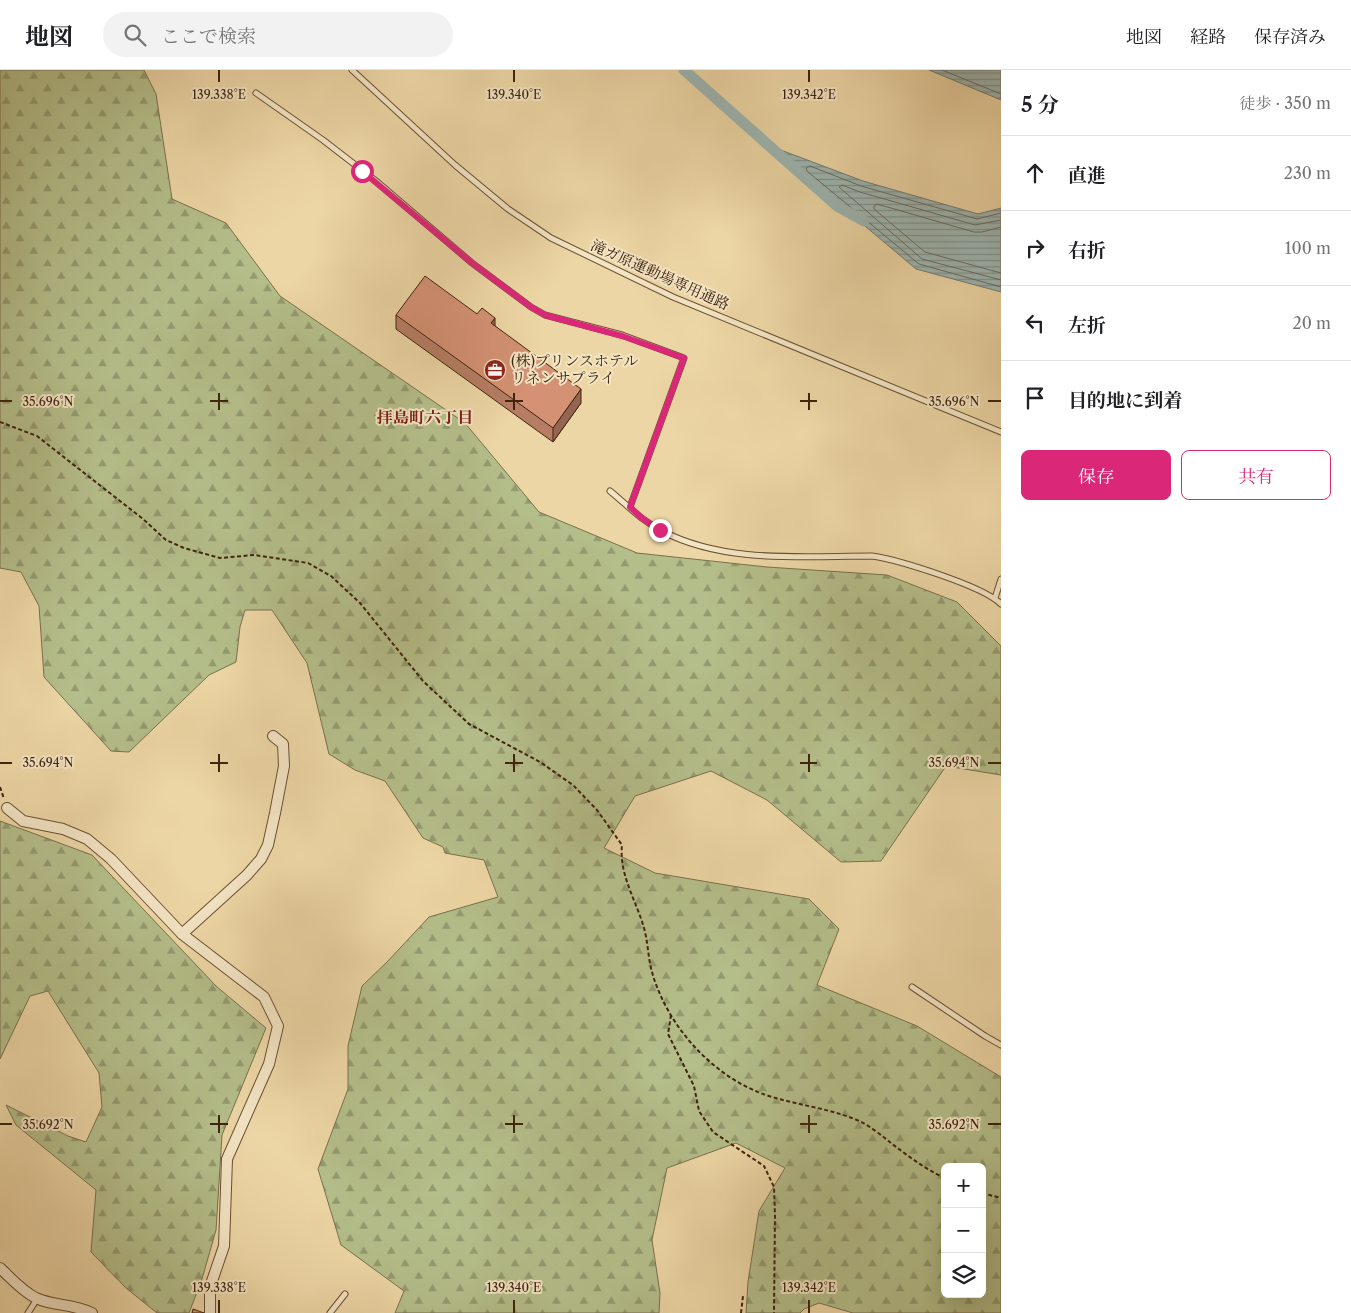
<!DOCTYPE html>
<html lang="ja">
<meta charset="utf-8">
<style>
body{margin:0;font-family:"Libre Caslon Text","Noto Serif JP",serif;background:#f2f2f2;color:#202124}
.controls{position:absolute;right:15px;bottom:15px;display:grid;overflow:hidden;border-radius:8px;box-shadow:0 5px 20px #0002}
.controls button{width:45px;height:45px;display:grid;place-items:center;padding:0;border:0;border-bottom:1px solid #e0e0e0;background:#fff;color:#202124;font:25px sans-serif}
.stop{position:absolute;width:15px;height:15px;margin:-11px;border:4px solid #db2777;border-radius:50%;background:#fff}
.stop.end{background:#db2777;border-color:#fff;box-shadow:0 1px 5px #0008}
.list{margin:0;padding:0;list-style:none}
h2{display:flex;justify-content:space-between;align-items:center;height:65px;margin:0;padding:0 20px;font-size:21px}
h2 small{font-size:16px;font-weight:400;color:#757577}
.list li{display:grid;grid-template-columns:32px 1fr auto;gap:15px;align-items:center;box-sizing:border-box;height:75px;padding:0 20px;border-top:1px solid #e0e0e0}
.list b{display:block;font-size:19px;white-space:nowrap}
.list em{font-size:16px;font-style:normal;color:#757577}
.actions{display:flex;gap:10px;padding:15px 20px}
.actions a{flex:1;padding:11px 0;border:1px solid #db2777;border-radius:8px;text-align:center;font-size:18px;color:#db2777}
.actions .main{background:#db2777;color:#fff}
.icon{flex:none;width:28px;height:28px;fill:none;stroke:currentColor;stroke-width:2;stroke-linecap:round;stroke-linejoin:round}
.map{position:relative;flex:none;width:1001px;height:1243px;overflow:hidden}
header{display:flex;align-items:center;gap:30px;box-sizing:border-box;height:70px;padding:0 25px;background:#fff;border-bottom:1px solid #e0e0e0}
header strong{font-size:24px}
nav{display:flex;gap:28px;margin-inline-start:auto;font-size:18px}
.search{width:350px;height:45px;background:#f2f2f2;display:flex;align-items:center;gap:12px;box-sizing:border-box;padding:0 18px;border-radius:28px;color:#757577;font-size:19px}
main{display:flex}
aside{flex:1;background:#fff}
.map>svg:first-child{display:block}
.forest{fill:url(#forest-firs);stroke:#7a704c;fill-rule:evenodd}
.water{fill:url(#water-rules);stroke:#777b70}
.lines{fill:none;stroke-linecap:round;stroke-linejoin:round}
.shore{stroke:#6e6c60;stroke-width:1}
.canal{stroke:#9db6b2;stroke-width:11}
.service-casing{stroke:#6a5033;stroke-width:7}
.minor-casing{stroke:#6a5033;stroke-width:12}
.path{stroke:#3f230d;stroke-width:2;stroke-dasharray:4 2.5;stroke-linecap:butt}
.service{stroke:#f3e4c4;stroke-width:5}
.minor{stroke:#f3e4c4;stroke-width:10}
.wall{fill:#b67d64;stroke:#3f230d}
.shaded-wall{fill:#946651;stroke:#3f230d}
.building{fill:#d49174;stroke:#3f230d}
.route{stroke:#db2777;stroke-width:6}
.ticks{fill:none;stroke:#3f230d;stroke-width:2}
.labels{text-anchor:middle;stroke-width:4;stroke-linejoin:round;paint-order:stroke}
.street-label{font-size:15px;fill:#3f230d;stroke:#f3e4c4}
.poi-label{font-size:15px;fill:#3f230d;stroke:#f3e4c4;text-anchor:start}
.neighbourhood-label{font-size:16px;font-weight:bold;fill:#7a1f14;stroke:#f3e4c4}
.ticks-label{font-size:12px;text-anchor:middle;fill:#3f230d;stroke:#f3e4c4;stroke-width:4;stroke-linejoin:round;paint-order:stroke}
</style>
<header>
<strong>地図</strong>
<div class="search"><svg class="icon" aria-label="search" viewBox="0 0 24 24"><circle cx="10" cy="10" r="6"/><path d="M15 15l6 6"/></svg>ここで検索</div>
<nav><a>地図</a><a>経路</a><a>保存済み</a></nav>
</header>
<main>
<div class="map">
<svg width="1001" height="1243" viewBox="0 0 1001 1243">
<defs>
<pattern id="forest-firs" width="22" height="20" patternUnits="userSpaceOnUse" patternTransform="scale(1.25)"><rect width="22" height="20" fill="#b4be8a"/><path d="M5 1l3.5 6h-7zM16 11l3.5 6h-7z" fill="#949a6f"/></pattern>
<pattern id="water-rules" width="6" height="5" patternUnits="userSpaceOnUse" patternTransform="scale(1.25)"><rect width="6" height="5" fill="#9db6b2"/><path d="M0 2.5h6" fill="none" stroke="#81948f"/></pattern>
</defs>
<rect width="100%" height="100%" fill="#edd6a5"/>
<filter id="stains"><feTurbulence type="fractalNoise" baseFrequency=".004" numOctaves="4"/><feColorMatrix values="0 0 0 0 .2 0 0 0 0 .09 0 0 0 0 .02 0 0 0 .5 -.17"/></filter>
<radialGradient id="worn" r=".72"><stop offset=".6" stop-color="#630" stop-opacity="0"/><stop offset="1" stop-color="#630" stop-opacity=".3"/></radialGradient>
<g class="forest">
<path d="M0,0h144l12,24 16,105 54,24 54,73 185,127 74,89 98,41 130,14 120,8 70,27 44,44v129l-55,-9 -65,95 -40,1 -74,-62 -56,-29 -76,25 -31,52 51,25 154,26 30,30 -22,56 100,41 84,51v236h-148l-34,-10 -15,6 -4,4h-54l2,-31 11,-71 26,-43 -49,-25 -69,25 -15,72 8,53 -1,20h-264l9,-22 -63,-46 -23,-76 30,-80v-43l14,-60 25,-24 42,-45 69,-20 -14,-37 -39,-7 -2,-6 -20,-9 -38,-57 -30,-11 -26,-16 -22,-91 -35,-53h-27l-5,17 -4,35 -27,13 -80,77 -18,-1 -67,-74 -5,-71 -18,-34 -21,-4zM945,1097h37v127h-37z"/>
<polygon points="0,751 92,785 216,916 266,958 222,1065 216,1160 202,1209 189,1243 157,1243 126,1218 91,1182 96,1120 16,1055 6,1035 68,1066 86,1072 102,1037 99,1003 48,921 30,926 0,989"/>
</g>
<g class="water">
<polygon points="929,0 1001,0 1001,30"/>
<polygon points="770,76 863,111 978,144 1001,138 1001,222 916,199"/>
</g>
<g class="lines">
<g class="shore">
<polyline points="942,0 1001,24"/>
<polyline points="1001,143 977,149 861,116 810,96 806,98 807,101 919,194 1001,217"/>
<polyline points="1001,150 975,155 860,122 842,115 839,117 922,189 1001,210"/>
<polyline points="1001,157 982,162 974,162 877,134 874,136 874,139 925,182 1001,203"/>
</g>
<polyline class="canal" points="684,0 837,136 864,151"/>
<g class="service-casing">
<g id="service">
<polyline points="352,0 455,95 508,139 551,168 673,227 1001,362"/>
<polyline points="256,23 323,70 376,111 472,193 531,237 545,245 622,265 684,288 630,437"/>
<path d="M610,421c17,14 32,30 52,40 63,33 141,25 210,25 27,4 111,30 129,48"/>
<polyline points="995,528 1001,509"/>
<polyline points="912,917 985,966 1001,975"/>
<polyline points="28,1243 37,1229"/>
<polyline points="330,1243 345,1224"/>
</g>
</g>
<g class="minor-casing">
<g id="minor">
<polyline points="7,738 23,751 63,759 87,769 111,789 182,864 264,927 278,956 269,994 227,1089 224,1176 210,1217 210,1243"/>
<polyline points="182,864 247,805 261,789 268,775 275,743 284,696 283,674 273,666"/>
<path d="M0,1198c11,10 22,23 36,30 17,8 38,6 56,15"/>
</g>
</g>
<g class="path">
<path d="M0,352l37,14 106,83 23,21 18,8 36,10 34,-3 54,8 23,13 29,27 63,78 46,43 71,38 33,23 24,25 25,35c-3,30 14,55 22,83 4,14 4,30 8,44 15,54 61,105 114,123 30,10 62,13 91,25 12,5 24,15 34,23 17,13 34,26 54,35"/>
<polyline points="0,717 4,729"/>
<polyline points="671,945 668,964 694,1016 699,1041 713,1062 764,1096 774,1117 775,1146 774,1243"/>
<polyline points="982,1123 1001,1128"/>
<polyline points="741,1243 743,1226"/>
</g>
<use href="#service" class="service"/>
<use href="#minor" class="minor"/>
</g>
<polygon class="wall" points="396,245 495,256 581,333 553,372 396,259"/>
<g class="shaded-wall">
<polygon points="495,248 495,262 491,253"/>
<polygon points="581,319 581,333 553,372 553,358"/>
</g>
<g class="building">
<polygon points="425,206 477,244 482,238 495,248 491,253 581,319 553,358 396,245"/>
<polygon points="193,1239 204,1243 192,1243"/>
</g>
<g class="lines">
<polyline class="route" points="362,101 472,193 531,237 545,245 622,266 684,288 630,437 643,449 660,460"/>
</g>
<path class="ticks" d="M219,0v12M514,0v12M809,0v12M219,323v17M514,323v17M809,323v17M0,331h12M210,331h18M505,331h18M800,331h17M988,331h13M219,684v18M514,684v18M809,684v18M0,693h12M210,693h18M505,693h18M800,693h17M988,693h13M219,1045v18M514,1045v18M809,1045v18M0,1054h12M210,1054h18M505,1054h18M800,1054h17M988,1054h13M219,1230v13M514,1230v13M809,1230v13"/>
<defs>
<g id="office-disc" transform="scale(1.125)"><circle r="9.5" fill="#8f2418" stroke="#f3e4c4"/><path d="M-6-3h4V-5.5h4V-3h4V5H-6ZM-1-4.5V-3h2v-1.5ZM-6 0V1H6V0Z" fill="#fff"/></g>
</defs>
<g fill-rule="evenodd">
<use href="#office-disc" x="495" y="300"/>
</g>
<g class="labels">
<g class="street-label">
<text transform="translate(660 205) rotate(24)" y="5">滝ガ原運動場専用通路</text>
</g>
<g class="poi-label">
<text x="511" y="296">(株)プリンスホテル<tspan x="511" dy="17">リネンサプライ</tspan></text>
</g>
<g class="neighbourhood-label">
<text x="425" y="353">拝島町六丁目</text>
</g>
</g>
<g class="ticks-label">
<text x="219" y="29">139.338°E</text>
<text x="514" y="29">139.340°E</text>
<text x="809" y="29">139.342°E</text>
<text x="48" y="336">35.696°N</text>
<text x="954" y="336">35.696°N</text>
<text x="48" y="697">35.694°N</text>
<text x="954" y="697">35.694°N</text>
<text x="48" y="1059">35.692°N</text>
<text x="954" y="1059">35.692°N</text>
<text x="219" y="1222">139.338°E</text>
<text x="514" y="1222">139.340°E</text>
<text x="809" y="1222">139.342°E</text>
</g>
<rect width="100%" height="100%" filter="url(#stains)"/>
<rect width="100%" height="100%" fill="url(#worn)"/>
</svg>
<div class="controls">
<button>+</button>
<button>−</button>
<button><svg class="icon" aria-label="layers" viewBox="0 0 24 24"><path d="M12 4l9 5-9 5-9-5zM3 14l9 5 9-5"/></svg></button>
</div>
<div class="stop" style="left:362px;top:101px"></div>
<div class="stop end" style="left:660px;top:460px"></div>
</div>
<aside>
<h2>5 分<small>徒歩 · 350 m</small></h2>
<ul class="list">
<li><svg class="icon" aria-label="ahead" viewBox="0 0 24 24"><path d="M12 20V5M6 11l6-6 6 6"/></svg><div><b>直進</b></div><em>230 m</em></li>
<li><svg class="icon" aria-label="right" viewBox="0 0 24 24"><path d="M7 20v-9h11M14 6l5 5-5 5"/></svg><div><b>右折</b></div><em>100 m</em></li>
<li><svg class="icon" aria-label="left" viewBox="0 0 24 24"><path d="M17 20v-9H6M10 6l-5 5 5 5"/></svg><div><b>左折</b></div><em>20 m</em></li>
<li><svg class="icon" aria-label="arrive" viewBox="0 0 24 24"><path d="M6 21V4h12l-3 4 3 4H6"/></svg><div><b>目的地に到着</b></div></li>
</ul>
<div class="actions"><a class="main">保存</a><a>共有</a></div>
</aside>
</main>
